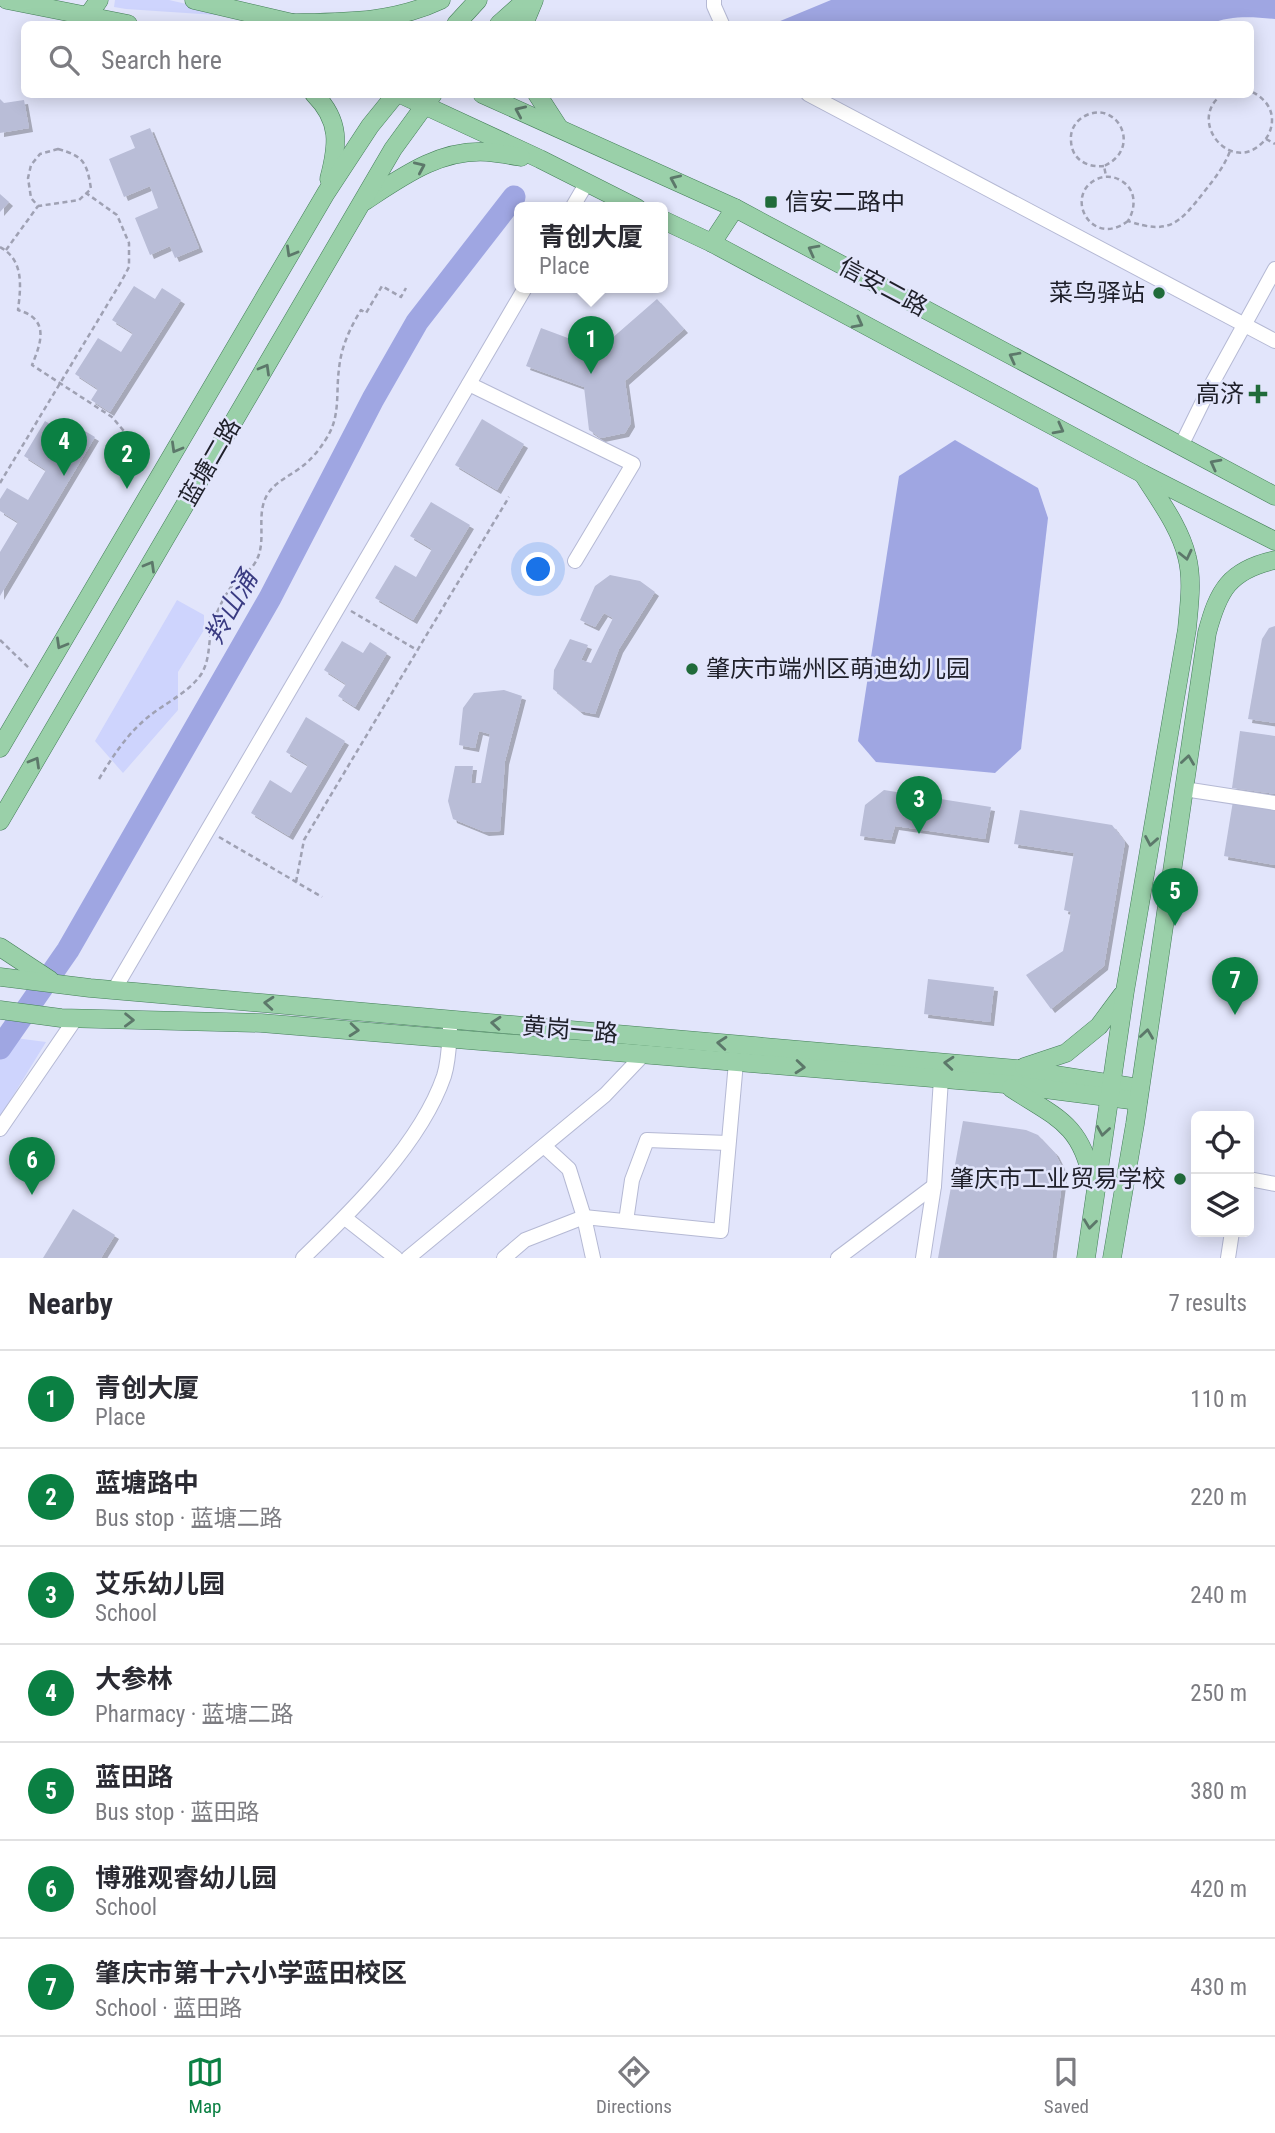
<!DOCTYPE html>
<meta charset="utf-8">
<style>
body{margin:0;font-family:"Roboto Condensed","Noto Sans SC",sans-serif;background:#f7f7f7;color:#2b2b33}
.controls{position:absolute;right:21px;bottom:21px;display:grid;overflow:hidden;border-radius:10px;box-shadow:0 4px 18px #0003}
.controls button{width:63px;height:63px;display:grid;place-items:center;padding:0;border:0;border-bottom:2px solid #e1e1e2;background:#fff;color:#2b2b33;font:35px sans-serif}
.you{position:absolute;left:539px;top:570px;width:24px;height:24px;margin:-18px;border:5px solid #fff;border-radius:50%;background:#1a73e8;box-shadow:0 0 0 10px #1a73e833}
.badge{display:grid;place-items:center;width:46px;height:46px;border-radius:50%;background:#0b8043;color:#fff;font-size:23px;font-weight:700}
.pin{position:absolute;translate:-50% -58px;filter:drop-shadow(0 2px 4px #0008)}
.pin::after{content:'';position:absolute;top:37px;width:24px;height:21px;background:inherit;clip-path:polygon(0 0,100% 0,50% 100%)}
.popup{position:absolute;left:514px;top:202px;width:154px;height:91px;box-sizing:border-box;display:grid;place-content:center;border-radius:10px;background:#fff;filter:drop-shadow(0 2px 5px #0005);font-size:23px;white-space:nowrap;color:#7c7c81}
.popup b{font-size:26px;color:#2b2b33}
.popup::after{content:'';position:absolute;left:50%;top:100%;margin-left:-14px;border:14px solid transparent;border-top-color:#fff}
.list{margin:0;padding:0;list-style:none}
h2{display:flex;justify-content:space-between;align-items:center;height:91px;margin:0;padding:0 28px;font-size:30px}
h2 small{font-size:23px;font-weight:400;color:#7c7c81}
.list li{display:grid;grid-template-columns:46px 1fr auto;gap:21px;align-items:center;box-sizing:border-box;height:98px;padding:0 28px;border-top:2px solid #e1e1e2}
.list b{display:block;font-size:26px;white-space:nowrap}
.list p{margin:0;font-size:23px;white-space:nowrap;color:#7c7c81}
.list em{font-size:23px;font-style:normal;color:#7c7c81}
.icon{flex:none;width:38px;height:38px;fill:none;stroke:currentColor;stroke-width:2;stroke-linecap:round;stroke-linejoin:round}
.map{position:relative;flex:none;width:1275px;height:1258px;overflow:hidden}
.search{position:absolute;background:#fff;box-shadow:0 4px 18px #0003;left:21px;right:21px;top:21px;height:77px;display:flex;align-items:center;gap:18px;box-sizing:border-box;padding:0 24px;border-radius:10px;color:#7c7c81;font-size:26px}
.sheet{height:777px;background:#fff}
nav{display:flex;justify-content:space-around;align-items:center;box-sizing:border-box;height:98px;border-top:2px solid #e1e1e2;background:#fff;font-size:19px;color:#7c7c81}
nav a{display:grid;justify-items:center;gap:4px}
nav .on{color:#0b8043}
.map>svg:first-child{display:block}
.green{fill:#ced4fd}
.water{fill:#9fa6e2}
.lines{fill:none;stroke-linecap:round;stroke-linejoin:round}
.river{stroke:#9fa6e2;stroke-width:23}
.building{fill:#b9bdd7;filter:url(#shadow)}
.minor-casing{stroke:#b5b9d4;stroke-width:16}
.major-casing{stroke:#437e58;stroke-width:19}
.path{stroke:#9fa1b3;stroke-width:2.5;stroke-dasharray:5 3.5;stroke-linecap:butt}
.minor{stroke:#fff;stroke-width:14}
.major{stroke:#9ad0a9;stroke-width:18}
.oneway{stroke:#5c786a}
.poi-dot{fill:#206b3a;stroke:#e2e5fb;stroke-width:2.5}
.labels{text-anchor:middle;stroke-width:5;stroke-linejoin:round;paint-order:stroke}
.poi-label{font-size:24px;fill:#1f202a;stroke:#e2e5fb;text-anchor:end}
.street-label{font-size:24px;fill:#1f202a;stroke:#e2e5fb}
.water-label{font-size:26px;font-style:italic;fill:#3a3b82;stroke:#e2e5fb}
</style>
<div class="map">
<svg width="1275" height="1258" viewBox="0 0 1275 1258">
<defs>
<filter id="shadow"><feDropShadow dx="4" dy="4" stdDeviation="0" flood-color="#0004"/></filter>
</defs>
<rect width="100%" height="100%" fill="#e2e5fb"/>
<g class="green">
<polygon points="115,0 169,0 217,11 216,15 126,9 114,7"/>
<polygon points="177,600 204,615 204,630 178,672 178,710 123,773 95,741"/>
<polygon points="0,1036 46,1042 0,1117"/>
</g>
<g class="water">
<path d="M831,0h444v19c-22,-2 -44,-4 -65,5h-437z"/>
<polygon points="955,440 1038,488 1048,518 1021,749 995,773 876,762 858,741 899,476"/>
</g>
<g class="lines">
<polyline class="river" points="0,1048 68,950 270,598 373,399 417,322 514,197"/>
</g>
<g class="building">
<polygon points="0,99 4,103 24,100 29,128 0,133"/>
<polygon points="150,128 199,248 175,258 170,246 150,255 135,218 158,208 150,186 124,197 109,159 135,148 130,136"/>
<polygon points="0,194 9,202 0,212"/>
<polygon points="134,286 155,299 162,288 181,300 110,412 91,400 98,389 75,374 98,338 121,352 133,333 112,320"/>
<polygon points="657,299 684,329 625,381 631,423 625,433 601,438 589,430 584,387 526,366 541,328 592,347 603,346"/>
<polygon points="482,419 524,444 497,490 455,465"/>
<polygon points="45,421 67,434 73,424 95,437 0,596 0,552 18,522 0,511 0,499 7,488 28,500 46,470 24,456"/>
<polygon points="431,502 470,525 413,620 375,598 395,565 416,577 432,549 410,536"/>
<polygon points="610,575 640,581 655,592 619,649 595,714 580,711 553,689 554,670 570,639 588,645 581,660 591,663 613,618 604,613 595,627 580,620 595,586"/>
<polygon points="1275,626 1275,723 1248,719 1262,639 1269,628"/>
<polygon points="342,641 363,653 370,642 387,653 355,707 338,696 346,684 324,670"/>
<polygon points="504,690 522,696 505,761 500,831 485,832 453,819 448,801 455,766 473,766 471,783 481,783 490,734 479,731 475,748 459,745 463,708 474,693"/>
<polygon points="306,717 345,741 289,836 251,813 270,780 291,793 308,765 286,752"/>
<polygon points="1240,731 1275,736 1275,794 1232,788"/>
<polygon points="884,790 991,807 985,839 895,826 891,840 860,836 865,805"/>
<polygon points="1233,801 1275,808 1275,865 1224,856"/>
<polygon points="1020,810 1112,825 1125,842 1104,966 1051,1009 1026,975 1063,951 1071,912 1064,910 1074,853 1014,844"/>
<polygon points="928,979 994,987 990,1022 924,1014"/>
<polygon points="963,1121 1026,1130 1038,1135 1055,1153 1061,1165 1063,1176 1052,1258 938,1258"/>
<polygon points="73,1209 115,1235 101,1258 43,1258"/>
</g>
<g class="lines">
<g class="minor-casing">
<g id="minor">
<polyline points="714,0 714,6 722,24"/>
<polyline points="808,94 1275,341"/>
<polyline points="572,208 586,184"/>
<polyline points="469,384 633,464 575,561"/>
<polyline points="1181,446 1209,389 1275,269"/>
<polyline points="1184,789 1275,803"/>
<polyline points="114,990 525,288"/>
<polyline points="0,1129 76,1018"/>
<polyline points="544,1146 569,1169 584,1217 593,1258"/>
<polyline points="1249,1179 1275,1184"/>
<polyline points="345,1218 396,1258"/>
<polyline points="626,1221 632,1180 647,1140 728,1143"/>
<path d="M303,1258c51,-49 118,-115 141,-182 5,-16 5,-32 6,-48"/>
<polyline points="408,1258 605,1095 644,1054"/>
<polyline points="504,1258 525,1240 584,1217 721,1231 736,1062"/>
<polyline points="838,1258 934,1186"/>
<polyline points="923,1258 934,1186 941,1079"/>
<polyline points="1228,1258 1232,1232"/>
</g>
</g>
<g class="major-casing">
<g id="major">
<polyline points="7,0 128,24"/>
<polyline points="194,0 297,24"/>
<polyline points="87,17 99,0"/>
<path d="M292,23c52,-1 101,0 149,-23"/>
<polyline points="456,24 478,0"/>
<polyline points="499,24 526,0"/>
<polyline points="524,24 534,0"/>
<path d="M314,94c27,27 24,51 15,85"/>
<polyline points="400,94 540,159 637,208"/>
<polyline points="482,94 735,208 1275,496"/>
<polyline points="537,94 559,128"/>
<path d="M365,201c38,-25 75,-52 122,-49 12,1 23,3 34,5"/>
<polyline points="663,220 712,243 1143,474 1275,541"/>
<polyline points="712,243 735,208"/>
<polyline points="0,748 326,193 370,126 396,94"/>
<polyline points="0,821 393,149 433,94"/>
<polyline points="0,947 50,980"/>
<polyline points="0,977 90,988 1017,1069 1139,1088"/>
<polyline points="0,1010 61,1018 261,1023 1005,1084 1138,1101"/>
<polyline points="1024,1067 1066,1053 1099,1026 1122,995"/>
<path d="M1011,1088c44,29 70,35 81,92"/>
<path d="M1086,1258l39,-267 62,-362c2,-23 6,-49 0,-72 -7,-30 -28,-57 -44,-83"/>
<path d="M1112,1258l23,-134 72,-491c11,-42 22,-63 68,-73"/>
</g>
</g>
<g class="path">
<path d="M1223,94c-37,25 6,80 38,50 7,-6 11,-15 11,-24 0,-14 -10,-24 -22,-29"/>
<polyline points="1266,139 1275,144"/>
<path d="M58,149c26,7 29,14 33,40l-12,11 -41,6 -7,-8 -3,-20 3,-13 9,-11z"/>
<path d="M1104,166c-17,2 -33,-7 -33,-26 -1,-9 4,-18 12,-23 33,-20 61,31 21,49l2,10"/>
<path d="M1128,221c-37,28 -65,-26 -31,-42 7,-3 15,-3 21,0 18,8 19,27 10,42 41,14 51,3 76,-29 11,-14 20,-25 26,-41"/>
<path d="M0,247c24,13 21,39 18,63 31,9 24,31 14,55l80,52 17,20"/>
<polyline points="6,250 38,206"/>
<polyline points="0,483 121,282 129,267 129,243 117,215 86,193"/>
<polyline points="351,611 417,650"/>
<polyline points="0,640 30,669"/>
<path d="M99,779c14,-23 28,-45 49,-62 17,-14 42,-25 54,-44 10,-18 5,-38 13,-56 5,-12 13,-28 22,-37 8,-7 17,-12 21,-23 8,-20 -2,-42 9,-62 8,-13 21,-18 33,-27 12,-8 24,-24 30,-36 10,-20 6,-43 9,-63 2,-22 11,-41 22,-59l5,3 16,-27 19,11 5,-9"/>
<polyline points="219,837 322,897"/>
<polyline points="296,882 304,840 509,497"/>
</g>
<use href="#minor" class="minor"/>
<use href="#major" class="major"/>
</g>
<defs><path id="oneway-chevron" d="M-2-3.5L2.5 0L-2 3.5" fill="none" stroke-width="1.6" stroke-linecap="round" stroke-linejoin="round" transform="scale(1.75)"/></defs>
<g class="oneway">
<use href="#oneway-chevron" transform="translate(520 111) rotate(-156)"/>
<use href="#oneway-chevron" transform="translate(420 167) rotate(-24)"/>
<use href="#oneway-chevron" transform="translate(675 180) rotate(-156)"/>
<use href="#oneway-chevron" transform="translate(813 250) rotate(-152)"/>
<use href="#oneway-chevron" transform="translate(291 252) rotate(120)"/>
<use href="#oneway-chevron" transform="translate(858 323) rotate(28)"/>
<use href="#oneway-chevron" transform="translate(1014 357) rotate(-152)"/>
<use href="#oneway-chevron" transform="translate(265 369) rotate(-60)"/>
<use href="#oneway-chevron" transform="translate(1059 429) rotate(28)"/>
<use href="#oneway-chevron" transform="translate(176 448) rotate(120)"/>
<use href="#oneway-chevron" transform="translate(1215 464) rotate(-152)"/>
<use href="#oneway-chevron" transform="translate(1186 555) rotate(77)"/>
<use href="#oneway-chevron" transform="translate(150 566) rotate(-60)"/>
<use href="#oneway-chevron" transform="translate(61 644) rotate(120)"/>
<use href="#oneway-chevron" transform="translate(1188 760) rotate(-82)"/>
<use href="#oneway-chevron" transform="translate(35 762) rotate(-60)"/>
<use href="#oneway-chevron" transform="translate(1151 841) rotate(100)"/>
<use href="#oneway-chevron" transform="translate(269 1003) rotate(-175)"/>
<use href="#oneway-chevron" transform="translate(129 1020) rotate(1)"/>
<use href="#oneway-chevron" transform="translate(496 1023) rotate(-175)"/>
<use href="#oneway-chevron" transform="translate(354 1030) rotate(5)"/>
<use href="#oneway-chevron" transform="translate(1147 1034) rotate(-82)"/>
<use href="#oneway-chevron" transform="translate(722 1043) rotate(-175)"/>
<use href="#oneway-chevron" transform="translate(949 1063) rotate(-175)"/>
<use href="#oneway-chevron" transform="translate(800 1067) rotate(5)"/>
<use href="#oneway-chevron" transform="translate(1103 1131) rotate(99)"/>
<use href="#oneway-chevron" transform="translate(1090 1224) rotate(97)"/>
</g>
<g class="poi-dot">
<rect x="764" y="195" width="14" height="14" rx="3.5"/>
<circle cx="1159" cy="293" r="7"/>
<path d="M1254.5 383.5h7v7h7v7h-7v7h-7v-7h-7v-7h7z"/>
<circle cx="692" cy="669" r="7"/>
<circle cx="1180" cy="1179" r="7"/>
</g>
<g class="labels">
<g class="poi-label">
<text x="785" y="210" text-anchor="start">信安二路中</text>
<text x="1145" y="301">菜鸟驿站</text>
<text x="1244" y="402">高济</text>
<text x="706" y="677" text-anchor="start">肇庆市端州区萌迪幼儿园</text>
<text x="1166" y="1187">肇庆市工业贸易学校</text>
</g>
<g class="street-label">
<text transform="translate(883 287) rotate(28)" y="8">信安二路</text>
<text transform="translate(210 462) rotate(-60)" y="8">蓝塘二路</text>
<text transform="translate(570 1030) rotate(5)" y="8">黄岗一路</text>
</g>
<g class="water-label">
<text transform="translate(231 607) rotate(-61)" y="9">羚山涌</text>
</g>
</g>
</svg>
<div class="controls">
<button><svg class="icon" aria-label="locate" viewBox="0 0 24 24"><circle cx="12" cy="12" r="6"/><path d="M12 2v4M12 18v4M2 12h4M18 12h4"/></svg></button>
<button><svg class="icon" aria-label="layers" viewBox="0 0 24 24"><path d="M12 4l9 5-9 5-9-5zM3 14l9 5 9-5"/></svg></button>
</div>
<div class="you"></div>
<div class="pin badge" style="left:591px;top:374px">1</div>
<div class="popup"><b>青创大厦</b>Place</div>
<div class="pin badge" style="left:127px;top:489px">2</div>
<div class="pin badge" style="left:919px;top:834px">3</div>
<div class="pin badge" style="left:64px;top:476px">4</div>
<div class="pin badge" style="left:1175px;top:926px">5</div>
<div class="pin badge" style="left:32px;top:1195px">6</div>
<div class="pin badge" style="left:1235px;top:1015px">7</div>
<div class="search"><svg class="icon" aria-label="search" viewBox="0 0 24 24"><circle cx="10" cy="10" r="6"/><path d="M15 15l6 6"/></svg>Search here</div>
</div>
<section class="sheet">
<h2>Nearby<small>7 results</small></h2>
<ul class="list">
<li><span class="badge">1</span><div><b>青创大厦</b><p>Place</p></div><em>110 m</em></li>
<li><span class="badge">2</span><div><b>蓝塘路中</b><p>Bus stop · 蓝塘二路</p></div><em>220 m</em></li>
<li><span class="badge">3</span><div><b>艾乐幼儿园</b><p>School</p></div><em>240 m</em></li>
<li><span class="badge">4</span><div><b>大参林</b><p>Pharmacy · 蓝塘二路</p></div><em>250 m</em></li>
<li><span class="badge">5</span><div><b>蓝田路</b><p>Bus stop · 蓝田路</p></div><em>380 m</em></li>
<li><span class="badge">6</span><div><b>博雅观睿幼儿园</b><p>School</p></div><em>420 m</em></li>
<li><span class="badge">7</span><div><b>肇庆市第十六小学蓝田校区</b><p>School · 蓝田路</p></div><em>430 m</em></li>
</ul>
</section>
<nav>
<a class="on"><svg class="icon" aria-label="map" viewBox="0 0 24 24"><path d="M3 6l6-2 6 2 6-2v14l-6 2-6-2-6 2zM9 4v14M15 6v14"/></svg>Map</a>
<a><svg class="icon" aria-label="directions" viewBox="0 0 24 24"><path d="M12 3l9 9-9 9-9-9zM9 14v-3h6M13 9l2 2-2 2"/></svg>Directions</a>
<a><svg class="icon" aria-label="saved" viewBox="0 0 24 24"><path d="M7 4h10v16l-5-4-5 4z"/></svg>Saved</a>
</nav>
